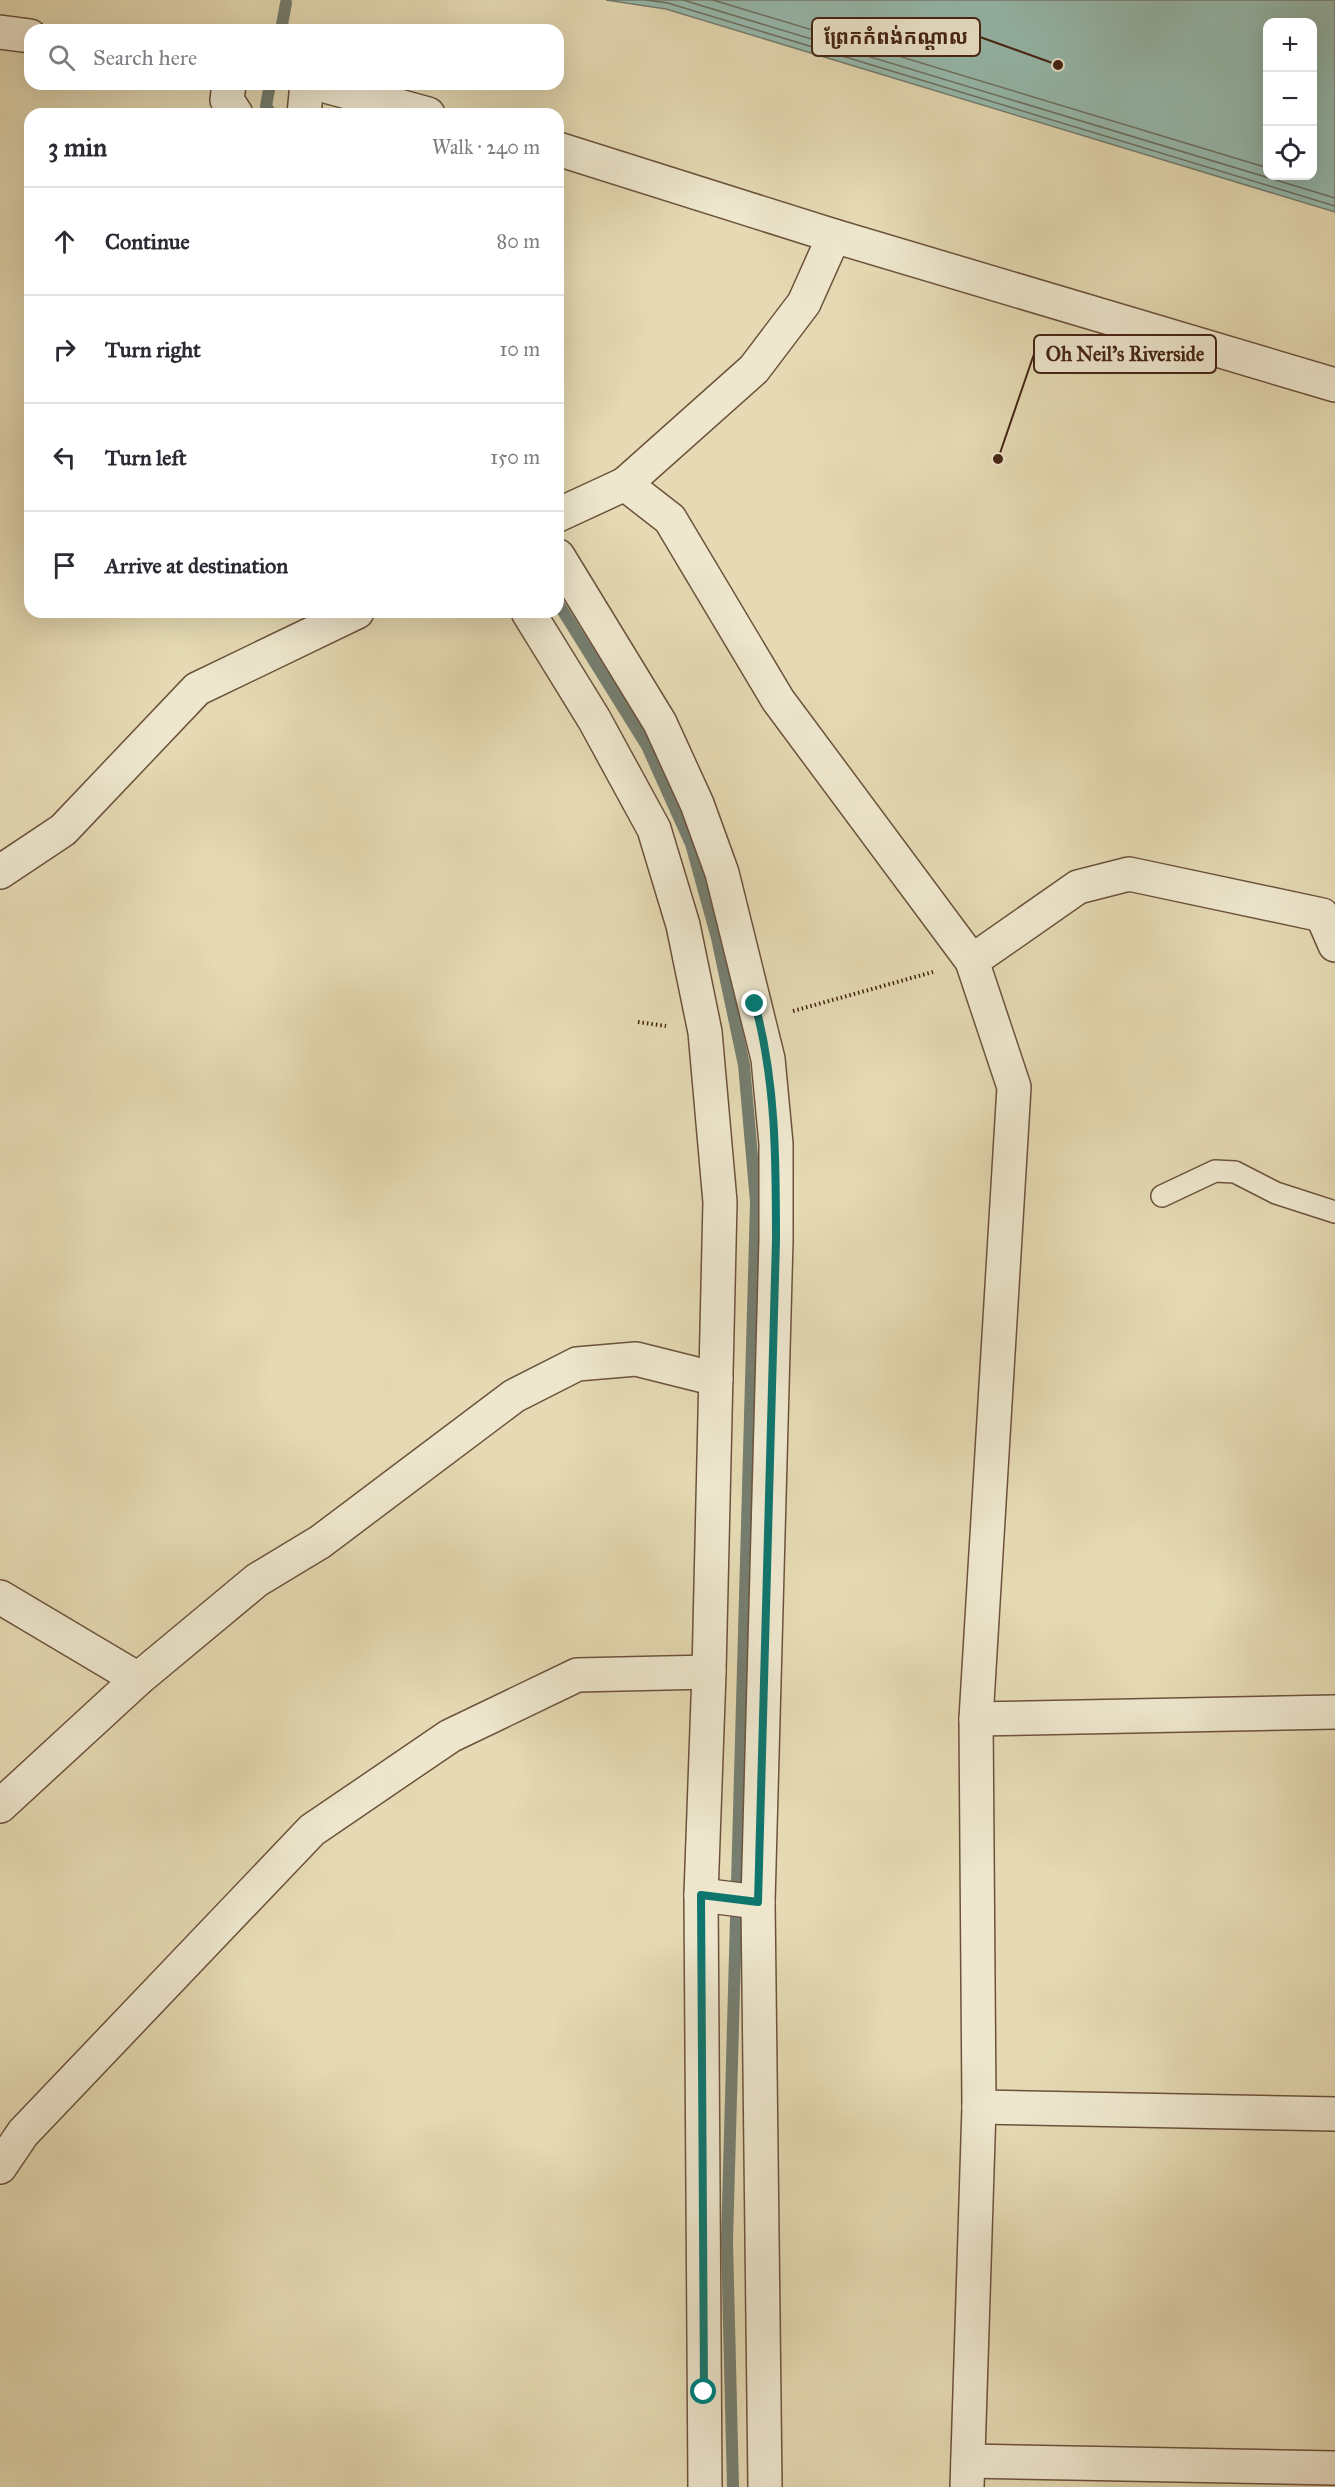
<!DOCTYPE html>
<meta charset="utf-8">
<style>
body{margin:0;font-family:"IM FELL Great Primer","Noto Sans Khmer",serif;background:#f7f7f7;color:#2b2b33}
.controls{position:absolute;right:18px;top:18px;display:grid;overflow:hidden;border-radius:12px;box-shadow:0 6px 24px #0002}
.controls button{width:54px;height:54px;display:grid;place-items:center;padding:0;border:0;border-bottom:2px solid #e1e1e2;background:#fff;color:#2b2b33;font:30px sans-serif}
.stop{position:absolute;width:18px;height:18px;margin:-14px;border:4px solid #0f766e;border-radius:50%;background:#fff}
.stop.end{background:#0f766e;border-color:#fff;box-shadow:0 2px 6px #0008}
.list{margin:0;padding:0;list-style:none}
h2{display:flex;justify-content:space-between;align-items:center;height:78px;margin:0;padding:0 24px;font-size:26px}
h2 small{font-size:20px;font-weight:400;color:#7c7c81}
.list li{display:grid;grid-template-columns:39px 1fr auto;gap:18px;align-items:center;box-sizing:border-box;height:108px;padding:0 24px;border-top:2px solid #e1e1e2}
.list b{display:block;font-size:22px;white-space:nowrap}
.list em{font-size:20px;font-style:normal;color:#7c7c81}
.icon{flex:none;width:33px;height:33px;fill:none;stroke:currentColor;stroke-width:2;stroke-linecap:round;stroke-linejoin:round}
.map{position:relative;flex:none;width:1335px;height:2487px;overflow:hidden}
.search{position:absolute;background:#fff;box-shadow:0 6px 24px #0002;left:24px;top:24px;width:540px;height:66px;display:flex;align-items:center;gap:15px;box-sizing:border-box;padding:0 21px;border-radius:18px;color:#7c7c81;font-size:22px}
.panel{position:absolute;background:#fff;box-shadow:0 6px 24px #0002;left:24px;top:108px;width:540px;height:510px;border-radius:18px}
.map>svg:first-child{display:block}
.water{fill:#96baae;stroke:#757e70;stroke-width:1.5;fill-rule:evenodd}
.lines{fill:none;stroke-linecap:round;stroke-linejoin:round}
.shore{stroke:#6d6f61;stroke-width:1.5}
.stream{stroke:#757e70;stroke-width:12}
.service-casing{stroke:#6c523c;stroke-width:24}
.minor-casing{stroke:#6c523c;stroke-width:36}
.tertiary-casing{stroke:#6c523c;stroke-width:36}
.path{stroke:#442414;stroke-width:4;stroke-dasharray:1.5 3;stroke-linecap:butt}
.service{stroke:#eee7ce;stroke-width:21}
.minor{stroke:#eee7ce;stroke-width:33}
.tertiary{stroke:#eee7ce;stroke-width:33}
.route{stroke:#0f766e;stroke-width:8}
.leader{fill:none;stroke:#442414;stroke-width:2}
.callout-dot{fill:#442414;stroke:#eee7ce;stroke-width:2}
.callout{fill:#eee7ce;stroke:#442414;stroke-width:2}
.callout-label{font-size:20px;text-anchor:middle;font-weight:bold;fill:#442414}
</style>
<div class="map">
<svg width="1335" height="2487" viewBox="0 0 1335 2487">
<rect width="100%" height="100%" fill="#e5dab3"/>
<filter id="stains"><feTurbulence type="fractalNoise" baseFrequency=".00333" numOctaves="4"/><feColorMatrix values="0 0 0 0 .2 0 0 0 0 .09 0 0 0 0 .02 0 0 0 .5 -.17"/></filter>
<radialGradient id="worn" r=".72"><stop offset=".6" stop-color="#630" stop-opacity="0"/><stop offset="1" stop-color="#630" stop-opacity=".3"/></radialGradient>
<path class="water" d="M606,0h729v212l-669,-203zM1268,22h44v154h-44z"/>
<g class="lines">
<g class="shore">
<polyline points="646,0 668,3 1335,206"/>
<polyline points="683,0 1335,198"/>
<polyline points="713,0 1268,168"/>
</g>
<g class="stream">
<polyline points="281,30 286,3"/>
<polyline points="270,84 266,106 271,114"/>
<polyline points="558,603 647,746 691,844 717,938 744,1065 756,1202 727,2241 733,2487"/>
</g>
<g class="service-casing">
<polyline id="service" points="1162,1196 1215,1171 1235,1172 1276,1193 1335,1212"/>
</g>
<g class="minor-casing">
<g id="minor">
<polyline points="229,84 227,100 236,114"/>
<polyline points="304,114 307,84"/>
<polyline points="625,484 754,369 804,303 834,236"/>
<polyline points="558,515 625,484 670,519 778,700 972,961 1014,1087 976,1719 979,2107 967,2487"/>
<polyline points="558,556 660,723 697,804 722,873 768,1059 776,1144 776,1240 758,1902 765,2487"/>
<polyline points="528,612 594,719 654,829 683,925 705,1032 720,1202 709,1672 701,1895 705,2487"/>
<polyline points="0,872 63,830 197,689 357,612"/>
<polyline points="972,961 1078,887 1129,874 1322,915 1335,945"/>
<polyline points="0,1597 138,1679"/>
<polyline points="976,1719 1335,1712"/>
<polyline points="0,1806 138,1679 257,1580 320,1542 514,1396 577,1364 636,1359 716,1379"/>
<polyline points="701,1895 758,1902"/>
<polyline points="979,2107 1335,2114"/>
<polyline points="0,2167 23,2133 312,1830 450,1736 577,1675 709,1672"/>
<polyline points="968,2461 1335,2468"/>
</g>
</g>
<g class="tertiary-casing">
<g id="tertiary">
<polyline points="0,32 30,36"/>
<polyline points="318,84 428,114"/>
<polyline points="558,149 834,236 1335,385"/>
</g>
</g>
<g class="path">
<polyline points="793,1011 933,972"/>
<polyline points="638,1022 666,1026"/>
</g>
<use href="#service" class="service"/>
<use href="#minor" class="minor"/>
<use href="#tertiary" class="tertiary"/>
</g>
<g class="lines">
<path class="route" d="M704,2392l-3,-497 57,7 18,-662c0,-80 0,-158 -21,-236"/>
</g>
<path class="leader" d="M1058 65L980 37M998 459L1034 354"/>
<g class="callout-dot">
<circle cx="1058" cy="65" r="6"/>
<circle cx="998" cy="459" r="6"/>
</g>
<g class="callout">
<rect x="812" y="18" width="168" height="38" rx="6"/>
<rect x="1034" y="335" width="182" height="38" rx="6"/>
</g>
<g class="callout-label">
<text x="896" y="44">ព្រែកកំពង់កណ្តាល</text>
<text x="1125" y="361">Oh Neil's Riverside</text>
</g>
<rect width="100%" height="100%" filter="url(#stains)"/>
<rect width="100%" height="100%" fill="url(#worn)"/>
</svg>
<div class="controls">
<button>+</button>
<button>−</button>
<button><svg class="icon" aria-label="locate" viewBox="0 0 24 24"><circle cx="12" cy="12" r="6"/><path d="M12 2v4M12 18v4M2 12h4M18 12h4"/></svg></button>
</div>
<div class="stop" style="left:704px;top:2392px"></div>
<div class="stop end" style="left:755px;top:1004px"></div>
<div class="search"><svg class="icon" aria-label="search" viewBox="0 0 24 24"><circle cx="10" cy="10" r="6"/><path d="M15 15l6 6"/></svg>Search here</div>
<section class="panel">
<h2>3 min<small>Walk · 240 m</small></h2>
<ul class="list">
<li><svg class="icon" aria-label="ahead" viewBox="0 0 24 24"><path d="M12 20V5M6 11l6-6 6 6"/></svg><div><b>Continue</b></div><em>80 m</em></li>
<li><svg class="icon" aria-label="right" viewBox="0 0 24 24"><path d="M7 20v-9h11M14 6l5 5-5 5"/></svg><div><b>Turn right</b></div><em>10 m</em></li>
<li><svg class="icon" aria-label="left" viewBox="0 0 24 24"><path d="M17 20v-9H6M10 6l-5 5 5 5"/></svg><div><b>Turn left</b></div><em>150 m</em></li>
<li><svg class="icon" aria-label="arrive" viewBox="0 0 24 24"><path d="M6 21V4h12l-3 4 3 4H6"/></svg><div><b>Arrive at destination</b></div></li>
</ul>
</section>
</div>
